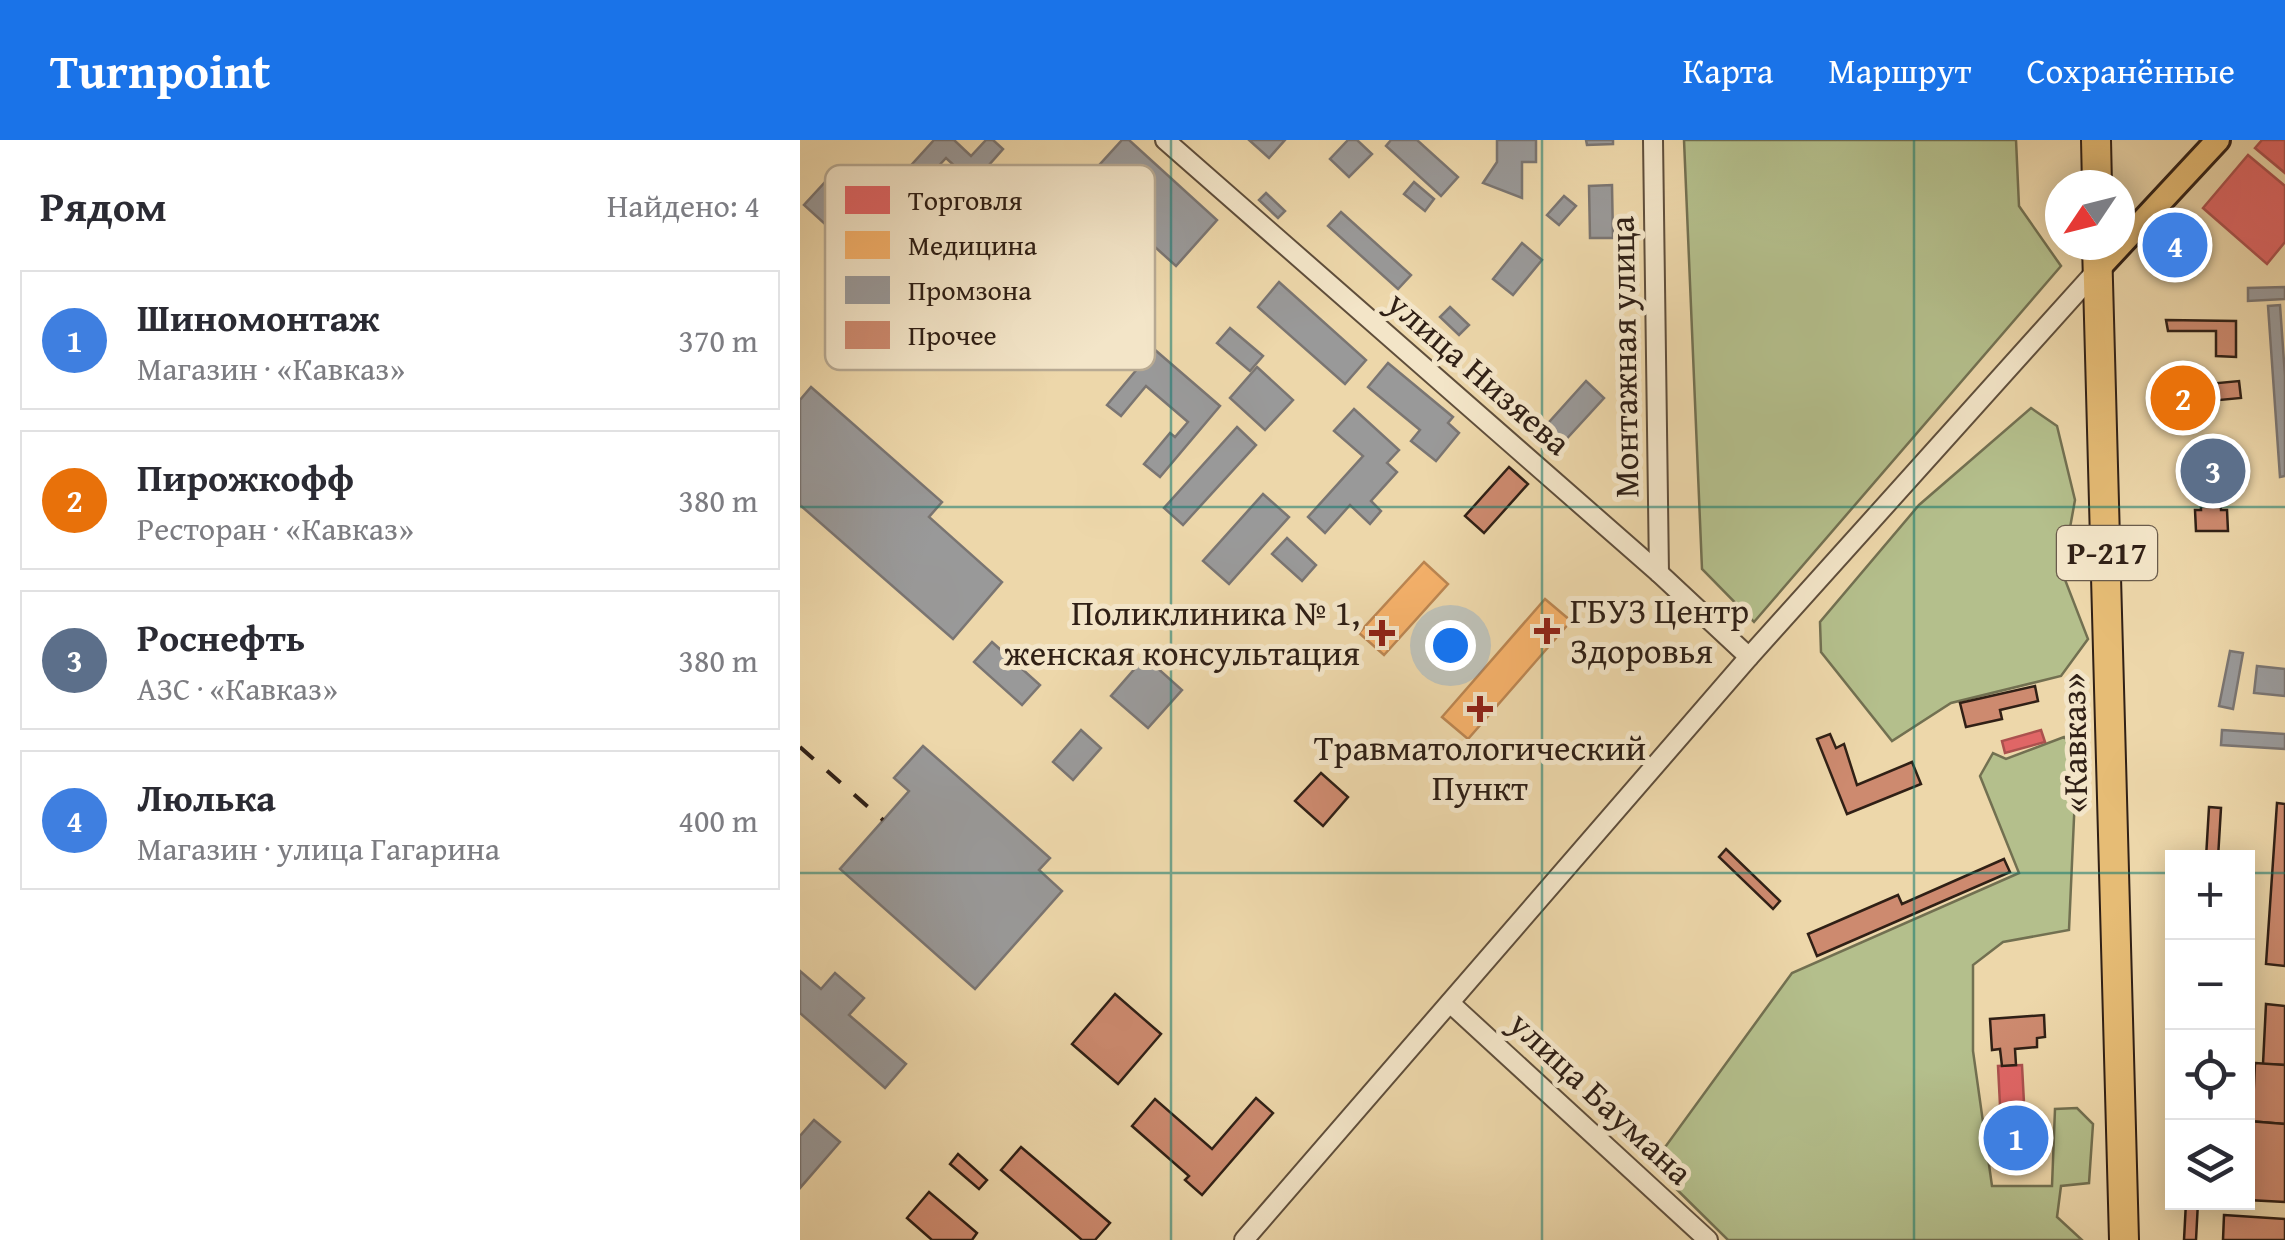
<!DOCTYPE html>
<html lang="ru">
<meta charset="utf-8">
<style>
body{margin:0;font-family:"Gentium Book Plus",serif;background:#f7f7f7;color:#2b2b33}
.controls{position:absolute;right:30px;bottom:30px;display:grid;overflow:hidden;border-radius:0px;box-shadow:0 5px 25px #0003}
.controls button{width:90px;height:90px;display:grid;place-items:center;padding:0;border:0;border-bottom:2px solid #e1e1e2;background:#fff;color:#2b2b33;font:50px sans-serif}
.compass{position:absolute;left:1245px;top:30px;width:90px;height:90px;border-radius:50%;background:#fff;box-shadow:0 5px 25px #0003;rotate:235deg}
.you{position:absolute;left:650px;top:505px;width:35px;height:35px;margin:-25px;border:8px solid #fff;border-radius:50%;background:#1a73e8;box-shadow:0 0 0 15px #1a73e833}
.badge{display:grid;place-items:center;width:65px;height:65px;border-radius:50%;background:#1a73e8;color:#fff;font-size:32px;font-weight:700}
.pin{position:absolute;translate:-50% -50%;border:5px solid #fff;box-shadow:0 2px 10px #0006}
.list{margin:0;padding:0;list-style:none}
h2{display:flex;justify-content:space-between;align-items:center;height:130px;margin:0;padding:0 40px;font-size:42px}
h2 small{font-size:32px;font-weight:400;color:#7c7c81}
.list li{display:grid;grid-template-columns:65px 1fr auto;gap:30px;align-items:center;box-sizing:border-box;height:140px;margin:0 20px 20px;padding:0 20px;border:2px solid #e1e1e2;border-radius:0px}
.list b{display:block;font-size:38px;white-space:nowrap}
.list p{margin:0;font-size:32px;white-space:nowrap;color:#7c7c81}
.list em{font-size:32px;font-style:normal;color:#7c7c81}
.icon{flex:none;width:55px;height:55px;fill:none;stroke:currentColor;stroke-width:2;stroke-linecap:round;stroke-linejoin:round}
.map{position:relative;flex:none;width:1485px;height:1100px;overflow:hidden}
header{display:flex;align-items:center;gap:60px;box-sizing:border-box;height:140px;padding:0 50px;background:#1a73e8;color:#fff}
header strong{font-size:48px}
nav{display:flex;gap:55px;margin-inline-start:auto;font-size:35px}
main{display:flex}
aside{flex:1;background:#fff}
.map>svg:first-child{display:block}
.green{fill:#b4bf8c;stroke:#727051;stroke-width:2.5}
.shops{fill:#e06666;stroke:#ab514e;stroke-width:2.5}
.health{fill:#f6b26b;stroke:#bb8652;stroke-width:2.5}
.industry{fill:#999;stroke:#7a7572;stroke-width:2.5}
.building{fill:#cd8a6f;stroke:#302016;stroke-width:2.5}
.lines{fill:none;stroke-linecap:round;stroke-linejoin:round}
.minor-casing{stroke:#5f4e3b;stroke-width:22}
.major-casing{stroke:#302016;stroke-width:28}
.highway-casing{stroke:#302016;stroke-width:32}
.minor{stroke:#f3e5c8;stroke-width:18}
.major{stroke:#e6bc75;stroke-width:22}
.highway{stroke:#e6bc75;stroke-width:28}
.rail{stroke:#302016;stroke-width:4;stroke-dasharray:18 18;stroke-linecap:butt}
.grid{fill:none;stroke:#0f766e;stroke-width:2.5;stroke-opacity:0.55}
.poi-dot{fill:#8f2418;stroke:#f3e5c8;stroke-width:4}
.labels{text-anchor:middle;stroke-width:10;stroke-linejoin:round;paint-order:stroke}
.shield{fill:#f3e5c8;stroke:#6a5b4b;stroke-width:2.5}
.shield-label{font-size:32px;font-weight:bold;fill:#302016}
.street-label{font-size:35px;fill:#302016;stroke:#f3e5c8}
.poi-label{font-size:35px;fill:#302016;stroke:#f3e5c8;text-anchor:start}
.key{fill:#f3e5c8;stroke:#b8aa93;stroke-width:2.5}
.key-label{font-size:28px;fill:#302016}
</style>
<header>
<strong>Turnpoint</strong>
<nav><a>Карта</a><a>Маршрут</a><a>Сохранённые</a></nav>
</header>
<main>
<aside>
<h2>Рядом<small>Найдено: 4</small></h2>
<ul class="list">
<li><span class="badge" style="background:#3f7fe0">1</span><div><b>Шиномонтаж</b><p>Магазин · «Кавказ»</p></div><em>370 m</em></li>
<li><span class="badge" style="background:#e8710a">2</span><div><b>Пирожкофф</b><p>Ресторан · «Кавказ»</p></div><em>380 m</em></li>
<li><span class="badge" style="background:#5c6f8a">3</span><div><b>Роснефть</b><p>АЗС · «Кавказ»</p></div><em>380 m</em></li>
<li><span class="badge" style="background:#3f7fe0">4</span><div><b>Люлька</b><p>Магазин · улица Гагарина</p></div><em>400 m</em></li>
</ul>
</aside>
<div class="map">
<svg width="1485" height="1100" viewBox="0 0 1485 1100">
<rect width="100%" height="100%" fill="#edd7aa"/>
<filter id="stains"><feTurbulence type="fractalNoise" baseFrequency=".002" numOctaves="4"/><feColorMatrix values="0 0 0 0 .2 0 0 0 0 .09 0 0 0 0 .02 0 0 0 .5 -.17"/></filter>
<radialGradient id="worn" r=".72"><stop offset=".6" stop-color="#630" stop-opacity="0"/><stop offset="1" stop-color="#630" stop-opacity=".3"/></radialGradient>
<g class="green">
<polygon points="884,0 1216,0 1219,66 1261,126 954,482 902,429"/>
<polygon points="1231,268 1257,286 1275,360 1262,432 1288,499 1261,536 1151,563 1092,601 1021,512 1020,482 1119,365"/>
<polygon points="1264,597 1277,611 1269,790 1203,802 1173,825 1173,911 1192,1046 1252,1046 1255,969 1277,968 1293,984 1289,1043 1261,1046 1257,1077 1282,1100 928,1100 852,1025 992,833 1219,733 1180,636 1193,613 1206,619"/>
</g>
<g class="shops">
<polygon points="1462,0 1485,0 1485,33 1455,8"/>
<polygon points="1448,15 1485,46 1485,102 1467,124 1403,68"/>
<polygon points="1381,87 1392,112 1379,115 1381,125 1364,127 1361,106"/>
<polygon points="1390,249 1391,266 1375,267 1374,250"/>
<polygon points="1432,318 1433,344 1394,345 1393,319"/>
<polygon points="1241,590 1245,602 1205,613 1202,601"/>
<polygon points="1222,925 1224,963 1200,965 1198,926"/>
<polygon points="1219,974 1221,1006 1198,1008 1196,975"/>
</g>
<g class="health">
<polygon points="624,422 648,444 584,515 559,493"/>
<polygon points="745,459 771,481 668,599 642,577"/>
</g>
<g class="industry">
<polygon points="134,0 154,0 171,16 186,0 193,0 203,9 173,43 146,18 122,44 188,104 172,122 108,63 112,59 95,43"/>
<polygon points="322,0 329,0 417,80 376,126 292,50 300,40 292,33"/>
<polygon points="449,0 485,0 469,18"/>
<polygon points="548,0 557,0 572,14 549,37 530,19"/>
<polygon points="591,0 617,0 658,37 641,56 586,6"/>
<polygon points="697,0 736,0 736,22 722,22 722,58 683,43 697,22"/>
<polygon points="786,0 813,0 813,4 787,5"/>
<polygon points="26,41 69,80 47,104 4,65"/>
<polygon points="614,42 634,59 625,71 604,54"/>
<polygon points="812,45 813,98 790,98 789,46"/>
<polygon points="466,53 485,71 478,78 459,60"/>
<polygon points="764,56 776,66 759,85 747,75"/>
<polygon points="541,72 611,135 598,149 528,86"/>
<polygon points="722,103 742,120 713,155 693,139"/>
<polygon points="479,142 566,220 545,244 458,167"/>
<polygon points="1485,147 1485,159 1448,161 1448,148"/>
<polygon points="1480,165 1485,236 1485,336 1480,337 1468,166"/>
<polygon points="650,167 669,185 659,195 640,177"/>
<polygon points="430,188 463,216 450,231 417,203"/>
<polygon points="347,203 420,266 360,337 344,324 370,293 375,297 388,282 346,246 321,276 307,265 343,222 336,217"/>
<polygon points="588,223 653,277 648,283 659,293 636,321 611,301 620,290 568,247"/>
<polygon points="457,227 493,260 465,290 430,258"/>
<polygon points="786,241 804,258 760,306 742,290"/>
<polygon points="11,247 142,362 129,377 202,442 153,499 0,365 0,260"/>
<polygon points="554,269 599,310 587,323 597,332 571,361 581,371 570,384 550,365 525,393 508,377 563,316 534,291"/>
<polygon points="437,287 456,305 383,385 364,368"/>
<polygon points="463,354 489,377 429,444 403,421"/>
<polygon points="487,398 516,425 502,441 472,414"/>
<polygon points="192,502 240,545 222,565 174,522"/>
<polygon points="1430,511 1443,513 1433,569 1419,566"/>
<polygon points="345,517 382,550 348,588 311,556"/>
<polygon points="1457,526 1485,529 1485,556 1454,553"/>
<polygon points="281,590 301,608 273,640 253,622"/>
<polygon points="1422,590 1485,594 1485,609 1421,605"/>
<polygon points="123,606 250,718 239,730 262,751 175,849 40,729 109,651 94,638"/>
<polygon points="0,831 21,849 35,833 64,858 49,875 106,924 85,948 0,873"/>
<polygon points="14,980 40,1002 0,1048 0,996"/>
</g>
<g class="building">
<polygon points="1366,180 1436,181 1436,217 1416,216 1416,191 1368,191"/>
<polygon points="1439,241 1441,258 1399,262 1397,245"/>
<polygon points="709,327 728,344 684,393 665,376"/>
<polygon points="1420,344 1421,370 1427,370 1428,391 1396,391 1395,370 1401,370 1400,345"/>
<polygon points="1235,546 1238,561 1200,570 1202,579 1166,587 1160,563"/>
<polygon points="1030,594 1036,608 1044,604 1057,645 1112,622 1121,644 1047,674 1017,599"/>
<polygon points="521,633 548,657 523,686 495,661"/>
<polygon points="1477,663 1485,664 1485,826 1466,824"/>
<polygon points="1409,667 1421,668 1418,718 1406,718"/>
<polygon points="926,709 980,761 973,769 919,717"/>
<polygon points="1204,719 1210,732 1017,816 1008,794 1098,755 1102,764"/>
<polygon points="315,854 361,894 318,944 272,904"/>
<polygon points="1466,864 1485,866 1485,925 1463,924"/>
<polygon points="1244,875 1245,897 1237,898 1237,907 1215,909 1216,925 1202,926 1200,909 1192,910 1190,879"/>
<polygon points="1455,923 1485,925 1485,984 1448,981 1448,966 1453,966"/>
<polygon points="456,958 473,973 402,1055 385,1040 389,1036 332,986 355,959 412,1009"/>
<polygon points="1448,981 1485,984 1485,1062 1448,1060"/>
<polygon points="221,1007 310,1083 295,1100 282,1100 201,1030"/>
<polygon points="158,1014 187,1040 179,1049 150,1024"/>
<polygon points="129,1052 177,1093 172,1100 132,1100 107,1078"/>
<polygon points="1386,1062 1398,1062 1396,1100 1384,1100"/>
<polygon points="1424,1075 1485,1079 1485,1100 1423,1100"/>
</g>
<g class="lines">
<g class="minor-casing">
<g id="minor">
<polyline points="365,0 859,433 949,517"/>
<polyline points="853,0 859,433"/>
<polyline points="650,863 908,1100"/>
<polyline points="444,1100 949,517 1297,130"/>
</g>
</g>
<g class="major-casing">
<polyline id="major" points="1297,130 1418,0"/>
</g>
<g class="highway-casing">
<g id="highway">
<polyline points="1296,0 1297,45"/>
<polyline points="1297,105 1324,1100"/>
</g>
</g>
<use href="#minor" class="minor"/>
<use href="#major" class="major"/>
<use href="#highway" class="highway"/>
<polyline class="rail" points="0,607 83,680"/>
</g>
<path class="grid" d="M371,0v1100M742,0v1100M1114,0v1100M0,367h1485M0,733h1372M1448,733h37"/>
<g class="poi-dot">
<path d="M742 476h10v10h10v10h-10v10h-10v-10h-10v-10h10z"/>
<path d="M577 478h10v10h10v10h-10v10h-10v-10h-10v-10h10z"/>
<path d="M675 554h10v10h10v10h-10v10h-10v-10h-10v-10h10z"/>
</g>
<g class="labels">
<rect class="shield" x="1257" y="386" width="100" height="54" rx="8"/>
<g class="shield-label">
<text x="1307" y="424">Р-217</text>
</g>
<g class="street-label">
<text transform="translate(824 217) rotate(-91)" y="12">Монтажная улица</text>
<text transform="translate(679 233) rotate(41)" y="12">улица Низяева</text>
<text transform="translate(1274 603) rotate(-91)" y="12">«Кавказ»</text>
<text transform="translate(801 958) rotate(43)" y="12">улица Баумана</text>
</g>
<g class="poi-label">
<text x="770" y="483">ГБУЗ Центр<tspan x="770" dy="40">Здоровья</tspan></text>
<text x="560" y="485" text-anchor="end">Поликлиника № 1,<tspan x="560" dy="40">женская консультация</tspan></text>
<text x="680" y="620" text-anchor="middle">Травматологический<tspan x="680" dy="40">Пункт</tspan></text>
</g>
</g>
<rect x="25" y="25" width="330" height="205" rx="15" class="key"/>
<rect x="45" y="46" width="45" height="28" fill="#e06666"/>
<rect x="45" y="91" width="45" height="28" fill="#f6b26b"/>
<rect x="45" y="136" width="45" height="28" fill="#999"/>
<rect x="45" y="181" width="45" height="28" fill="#cd8a6f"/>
<g class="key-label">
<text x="108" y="70">Торговля</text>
<text x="108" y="115">Медицина</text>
<text x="108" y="160">Промзона</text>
<text x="108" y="205">Прочее</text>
</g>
<rect width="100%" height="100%" filter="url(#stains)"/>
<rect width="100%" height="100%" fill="url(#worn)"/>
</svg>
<div class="controls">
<button>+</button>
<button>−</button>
<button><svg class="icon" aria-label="locate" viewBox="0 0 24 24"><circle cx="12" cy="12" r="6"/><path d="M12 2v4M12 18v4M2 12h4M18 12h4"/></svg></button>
<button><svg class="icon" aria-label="layers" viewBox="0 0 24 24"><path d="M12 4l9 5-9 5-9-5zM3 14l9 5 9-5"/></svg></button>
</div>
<svg class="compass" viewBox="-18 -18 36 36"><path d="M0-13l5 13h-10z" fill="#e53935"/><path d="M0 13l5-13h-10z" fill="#7c7c81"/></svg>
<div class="you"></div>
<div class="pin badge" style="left:1216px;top:998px;background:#3f7fe0">1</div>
<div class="pin badge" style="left:1383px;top:258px;background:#e8710a">2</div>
<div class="pin badge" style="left:1413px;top:331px;background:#5c6f8a">3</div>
<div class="pin badge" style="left:1375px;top:105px;background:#3f7fe0">4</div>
</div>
</main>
